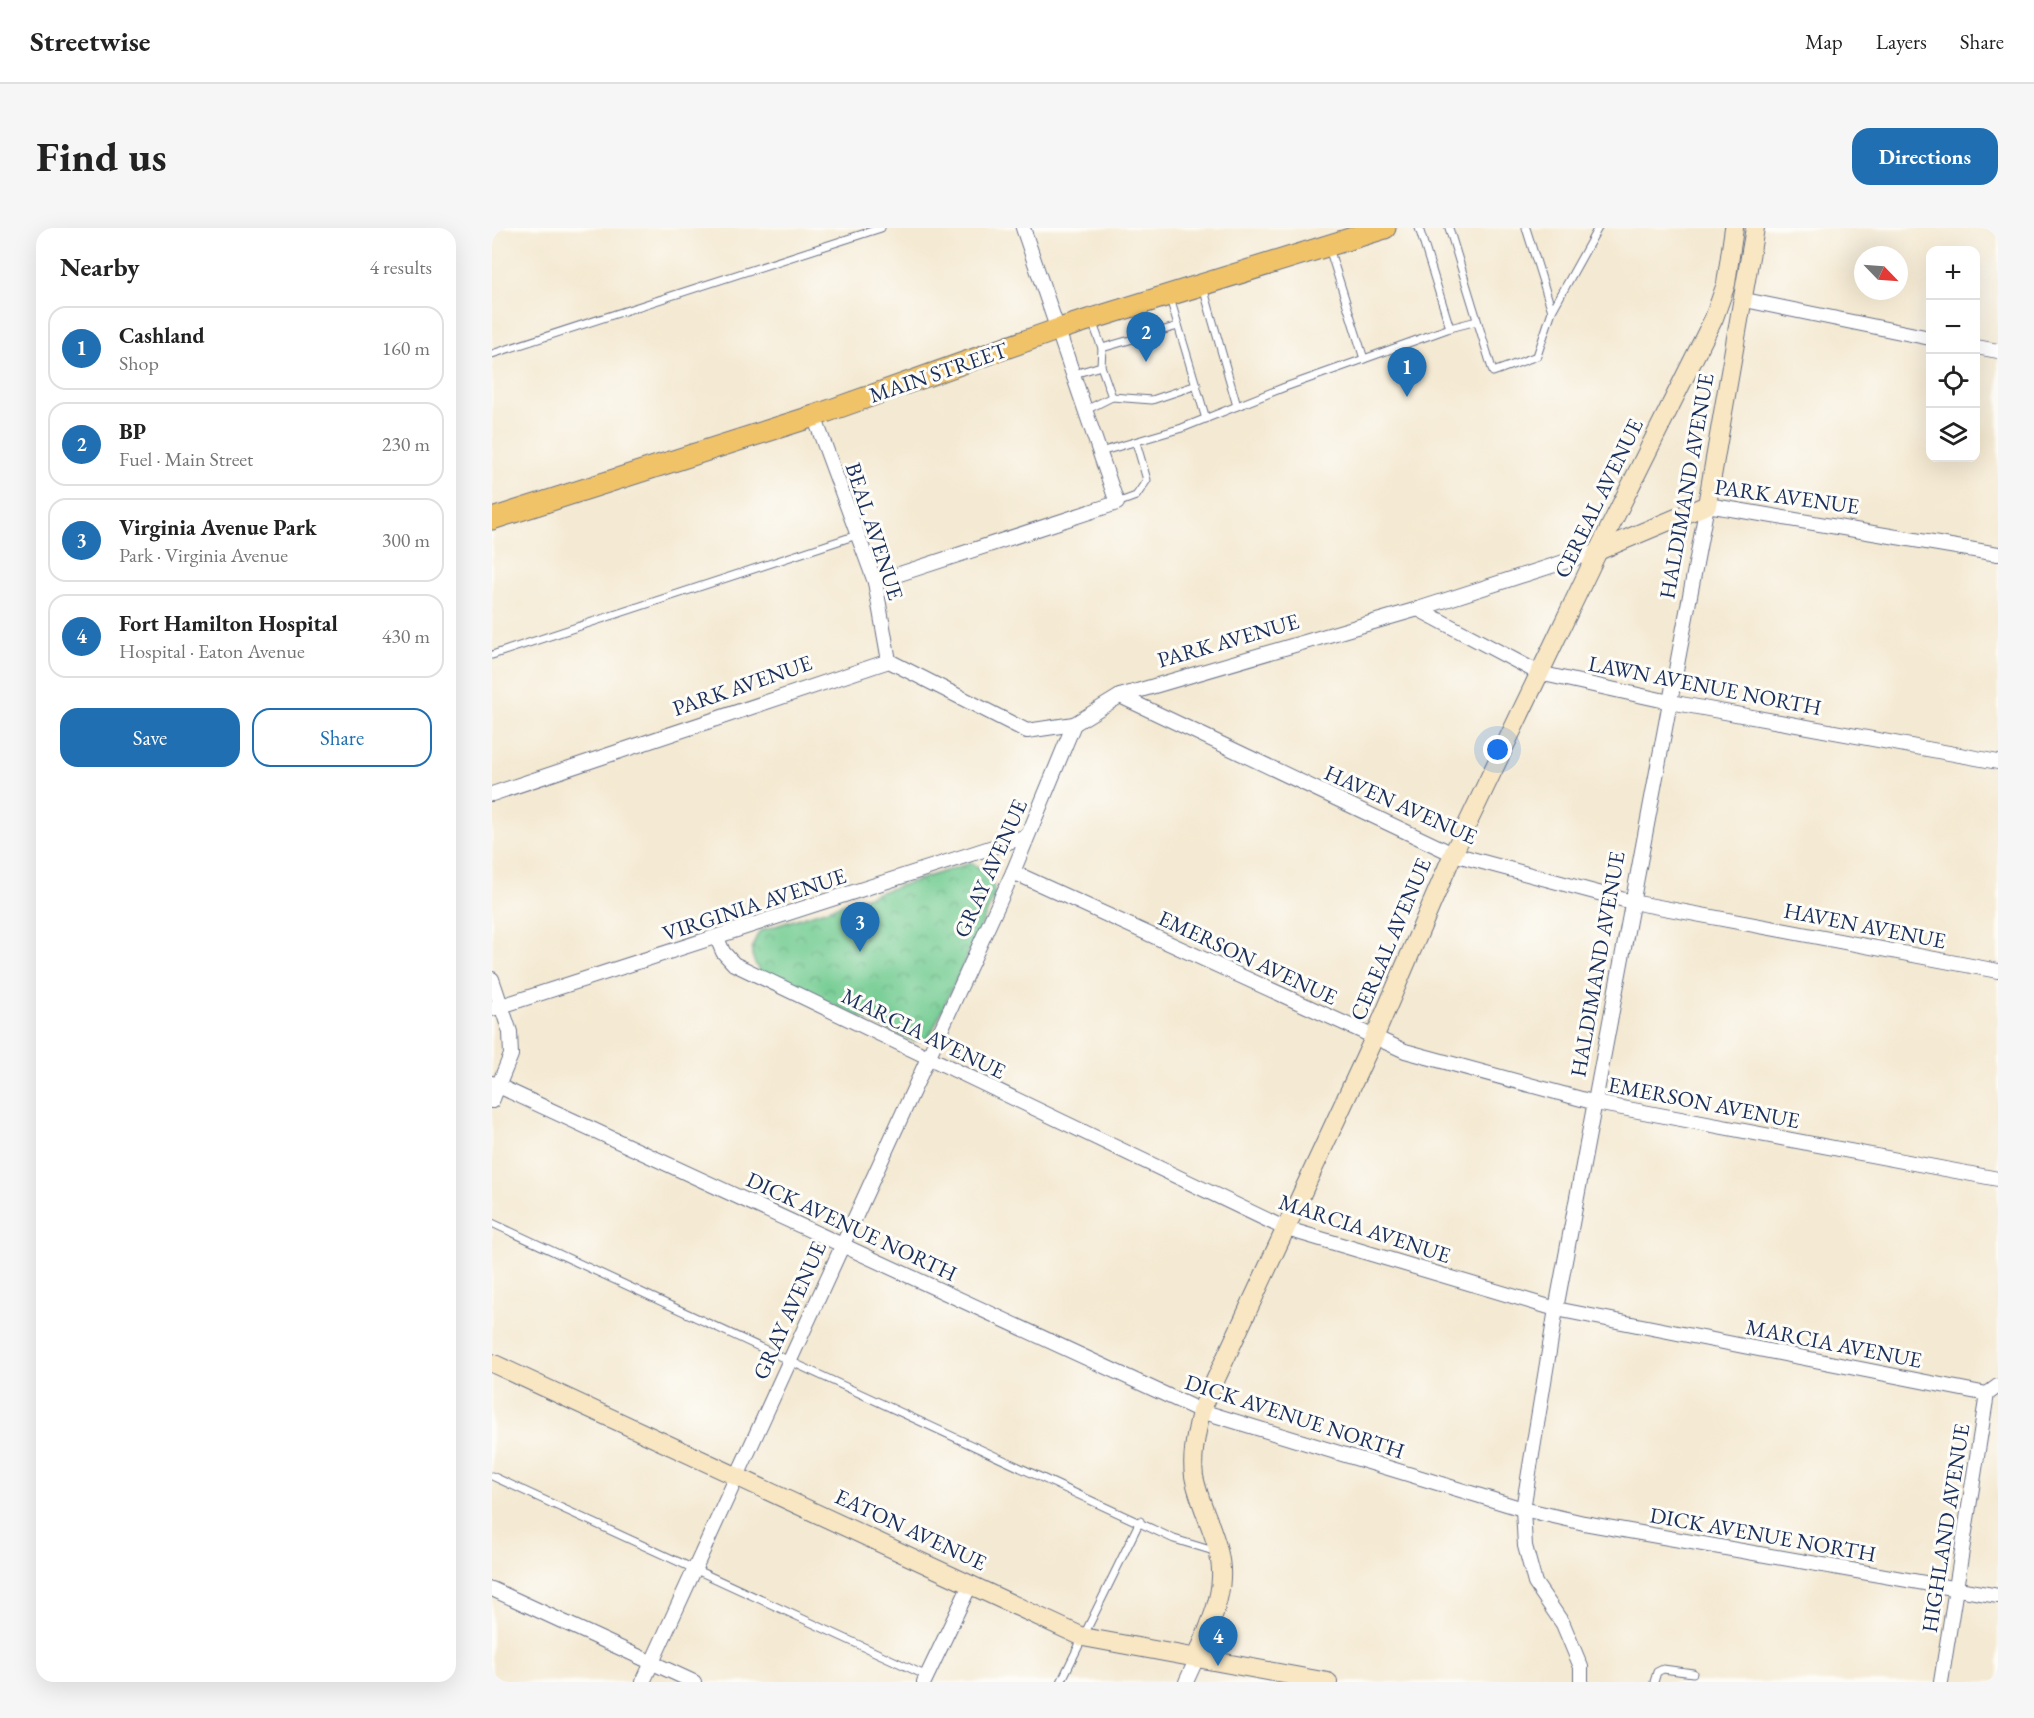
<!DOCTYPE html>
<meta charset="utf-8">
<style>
body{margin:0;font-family:"EB Garamond",serif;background:#f6f6f6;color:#222}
.controls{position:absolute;right:18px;top:18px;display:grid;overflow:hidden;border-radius:12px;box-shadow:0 6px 24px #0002}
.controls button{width:54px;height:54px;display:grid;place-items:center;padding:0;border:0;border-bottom:2px solid #e0e0e0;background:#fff;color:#222;font:30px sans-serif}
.compass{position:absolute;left:1362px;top:18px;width:54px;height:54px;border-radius:50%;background:#fff;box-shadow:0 6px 24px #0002;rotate:115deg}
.you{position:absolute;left:1006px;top:522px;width:21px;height:21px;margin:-15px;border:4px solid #fff;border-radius:50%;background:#1a73e8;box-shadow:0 0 0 9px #1a73e833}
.badge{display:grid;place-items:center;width:39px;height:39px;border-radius:50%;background:#1f6fb2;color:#fff;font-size:20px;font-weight:700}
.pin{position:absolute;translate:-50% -50px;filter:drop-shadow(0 2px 3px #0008)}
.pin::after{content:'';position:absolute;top:32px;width:21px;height:18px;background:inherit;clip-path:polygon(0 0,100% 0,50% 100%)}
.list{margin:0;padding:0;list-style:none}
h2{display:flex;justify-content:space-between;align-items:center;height:78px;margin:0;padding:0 24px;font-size:26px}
h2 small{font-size:20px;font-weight:400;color:#767676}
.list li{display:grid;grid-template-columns:39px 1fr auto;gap:18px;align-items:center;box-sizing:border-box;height:84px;margin:0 12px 12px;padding:0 12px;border:2px solid #e0e0e0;border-radius:18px}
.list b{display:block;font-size:22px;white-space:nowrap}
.list p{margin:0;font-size:20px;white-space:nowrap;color:#767676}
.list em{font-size:20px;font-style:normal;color:#767676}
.actions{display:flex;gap:12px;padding:18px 24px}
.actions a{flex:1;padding:14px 0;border:2px solid #1f6fb2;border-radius:18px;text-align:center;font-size:21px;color:#1f6fb2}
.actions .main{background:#1f6fb2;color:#fff}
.icon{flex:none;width:33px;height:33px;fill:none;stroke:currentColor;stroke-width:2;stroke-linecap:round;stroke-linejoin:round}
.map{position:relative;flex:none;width:1506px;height:1454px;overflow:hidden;border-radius:18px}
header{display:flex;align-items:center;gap:36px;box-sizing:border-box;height:84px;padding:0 30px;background:#fff;border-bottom:2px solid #e0e0e0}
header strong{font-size:28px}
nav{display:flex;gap:33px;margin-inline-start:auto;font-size:21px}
.intro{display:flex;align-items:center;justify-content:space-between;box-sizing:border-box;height:144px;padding:0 36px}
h1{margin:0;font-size:42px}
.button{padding:15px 27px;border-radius:18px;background:#1f6fb2;color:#fff;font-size:21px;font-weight:700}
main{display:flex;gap:36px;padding:0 36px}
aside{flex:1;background:#fff;border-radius:18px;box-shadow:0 6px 24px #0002}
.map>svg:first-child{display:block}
.park{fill:url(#park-crowns);stroke:#477e78;stroke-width:1.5}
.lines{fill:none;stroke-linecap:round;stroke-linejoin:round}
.lane-casing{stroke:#677087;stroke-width:9}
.street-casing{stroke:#677087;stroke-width:16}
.secondary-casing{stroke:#677087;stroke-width:20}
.primary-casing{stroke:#677087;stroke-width:23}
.lane{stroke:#fff;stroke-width:7}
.street{stroke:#fff;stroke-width:14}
.secondary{stroke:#f9e7c3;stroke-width:18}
.primary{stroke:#f1c369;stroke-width:21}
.labels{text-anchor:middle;stroke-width:6;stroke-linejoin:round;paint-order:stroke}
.street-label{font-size:22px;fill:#1b2f5e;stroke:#fdfcf7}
</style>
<header>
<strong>Streetwise</strong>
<nav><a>Map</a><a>Layers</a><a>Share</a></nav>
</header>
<div class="intro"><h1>Find us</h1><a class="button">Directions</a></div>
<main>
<aside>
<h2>Nearby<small>4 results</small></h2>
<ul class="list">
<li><span class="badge">1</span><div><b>Cashland</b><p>Shop</p></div><em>160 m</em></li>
<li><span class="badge">2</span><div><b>BP</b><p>Fuel · Main Street</p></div><em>230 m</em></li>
<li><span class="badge">3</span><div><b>Virginia Avenue Park</b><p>Park · Virginia Avenue</p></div><em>300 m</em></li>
<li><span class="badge">4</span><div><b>Fort Hamilton Hospital</b><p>Hospital · Eaton Avenue</p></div><em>430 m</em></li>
</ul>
<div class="actions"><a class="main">Save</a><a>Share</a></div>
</aside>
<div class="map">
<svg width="1506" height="1454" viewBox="0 0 1506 1454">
<defs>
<pattern id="park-crowns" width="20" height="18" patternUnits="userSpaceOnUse" patternTransform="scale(1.5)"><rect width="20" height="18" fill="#73cc92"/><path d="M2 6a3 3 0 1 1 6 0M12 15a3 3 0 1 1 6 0" fill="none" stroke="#5ea67a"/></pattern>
</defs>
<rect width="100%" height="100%" fill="#fdfcf7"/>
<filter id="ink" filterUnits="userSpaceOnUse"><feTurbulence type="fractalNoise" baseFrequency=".0167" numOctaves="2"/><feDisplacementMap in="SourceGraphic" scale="12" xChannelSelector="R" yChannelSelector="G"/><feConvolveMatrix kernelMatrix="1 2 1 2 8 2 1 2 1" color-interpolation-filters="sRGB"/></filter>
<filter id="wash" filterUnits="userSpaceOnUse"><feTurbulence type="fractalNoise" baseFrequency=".008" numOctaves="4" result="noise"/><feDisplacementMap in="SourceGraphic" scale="24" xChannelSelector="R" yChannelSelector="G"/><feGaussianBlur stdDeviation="1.35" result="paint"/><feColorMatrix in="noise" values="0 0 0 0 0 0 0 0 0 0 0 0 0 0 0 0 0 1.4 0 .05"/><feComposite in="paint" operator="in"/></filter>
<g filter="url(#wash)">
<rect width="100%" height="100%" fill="#f4e9d2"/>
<path class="park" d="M478,635l20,10 5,22 -63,137 -6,7 -13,2 -153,-69c-11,-17 -11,-24 0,-41z"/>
</g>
<g filter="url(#ink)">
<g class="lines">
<g class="lane-casing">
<g id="lane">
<polyline points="957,0 1001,144 1045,128 1060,83 1034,0"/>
<polyline points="837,20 872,131 958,100 927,0"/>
<polyline points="711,59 745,178"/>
<polyline points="678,70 714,191"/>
<polyline points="1060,83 1106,0"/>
<polyline points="600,93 610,120 686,98"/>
<polyline points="958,100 985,93"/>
<polyline points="0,126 389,0"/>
<polyline points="582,146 609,138"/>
<polyline points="620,169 660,172 705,157"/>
<polyline points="594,182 620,169 609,138 610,120"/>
<polyline points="608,224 690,200 793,159 872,131"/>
<polyline points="625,275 644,268 655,252 644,214"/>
<polyline points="0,427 365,307"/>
<polyline points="0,995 682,1311 725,1324"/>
<polyline points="0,1248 435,1448"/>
<polyline points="569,1454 648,1293"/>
<polyline points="1162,1454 1165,1444 1171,1441 1201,1445"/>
</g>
</g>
<g class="street-casing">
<g id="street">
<polyline points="1253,72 1438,110"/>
<polyline points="1484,119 1506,123"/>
<polyline points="322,188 383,354 397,433"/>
<polyline points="383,354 625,275 531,0"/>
<polyline points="926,381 1047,445 1178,474 1506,534"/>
<polyline points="628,468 961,626 1140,674 1506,743"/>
<polyline points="0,566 397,433 535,503 582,496 628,468 926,381 1106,323"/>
<polyline points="521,644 913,823 1104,875 1506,951"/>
<polyline points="225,710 231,724 242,736 792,1000 1064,1081 1495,1166"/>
<polyline points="0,751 18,804 19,827 0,873"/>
<polyline points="0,781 535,608"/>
<polyline points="0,855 709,1183 1031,1281 1092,1295 1506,1368"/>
<polyline points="0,1361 202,1454"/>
<polyline points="151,1454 521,644 582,496"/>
<polyline points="432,1454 479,1355"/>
<polyline points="694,1454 705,1430"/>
<polyline points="1089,1454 1089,1439 1071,1396 1043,1355 1033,1318 1031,1281 1064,1081 1215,277 1506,326"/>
<polyline points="1449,1454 1495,1166 1506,1158"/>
</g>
</g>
<g class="secondary-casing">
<g id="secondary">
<polyline points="1106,323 1215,277 1263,0"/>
<polyline points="0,1135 591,1409 836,1454"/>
<path d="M705,1430c9,-26 23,-52 24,-80 2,-35 -21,-68 -27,-102 -3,-22 3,-44 7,-65l173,-373 79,-184 145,-303 116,-233 12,-34 8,-56"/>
</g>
</g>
<g class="primary-casing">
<polyline id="primary" points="0,291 322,188 567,101 893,0"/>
</g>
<use href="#lane" class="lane"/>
<use href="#street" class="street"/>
<use href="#secondary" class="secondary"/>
<use href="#primary" class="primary"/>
</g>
</g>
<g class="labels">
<g class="street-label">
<text transform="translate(446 144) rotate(-19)" y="8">MAIN STREET</text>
<text transform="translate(1194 258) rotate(-80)" y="8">HALDIMAND AVENUE</text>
<text transform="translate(1295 268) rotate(8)" y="8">PARK AVENUE</text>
<text transform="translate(1106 270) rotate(-64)" y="8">CEREAL AVENUE</text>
<text transform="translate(383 303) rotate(72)" y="8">BEAL AVENUE</text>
<text transform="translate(736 412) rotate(-16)" y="8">PARK AVENUE</text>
<text transform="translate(250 457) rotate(-19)" y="8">PARK AVENUE</text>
<text transform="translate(1213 457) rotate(11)" y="8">LAWN AVENUE NORTH</text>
<text transform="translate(909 576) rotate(24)" y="8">HAVEN AVENUE</text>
<text transform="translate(498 640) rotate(-66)" y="8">GRAY AVENUE</text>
<text transform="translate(262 676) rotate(-18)" y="8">VIRGINIA AVENUE</text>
<text transform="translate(1373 697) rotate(11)" y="8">HAVEN AVENUE</text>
<text transform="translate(898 711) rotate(-67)" y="8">CEREAL AVENUE</text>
<text transform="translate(756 729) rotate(25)" y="8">EMERSON AVENUE</text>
<text transform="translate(1105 736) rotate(-80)" y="8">HALDIMAND AVENUE</text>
<text transform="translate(432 805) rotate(26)" y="8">MARCIA AVENUE</text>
<text transform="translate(1212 874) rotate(11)" y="8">EMERSON AVENUE</text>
<text transform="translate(360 998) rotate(25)" y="8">DICK AVENUE NORTH</text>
<text transform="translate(873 1000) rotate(18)" y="8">MARCIA AVENUE</text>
<text transform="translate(297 1082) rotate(-66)" y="8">GRAY AVENUE</text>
<text transform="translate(1342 1115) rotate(11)" y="8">MARCIA AVENUE</text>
<text transform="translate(803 1188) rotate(18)" y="8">DICK AVENUE NORTH</text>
<text transform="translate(1453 1300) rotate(-81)" y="8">HIGHLAND AVENUE</text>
<text transform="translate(419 1301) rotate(25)" y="8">EATON AVENUE</text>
<text transform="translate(1271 1306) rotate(10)" y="8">DICK AVENUE NORTH</text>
</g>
</g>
</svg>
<div class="controls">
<button>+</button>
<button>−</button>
<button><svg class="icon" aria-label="locate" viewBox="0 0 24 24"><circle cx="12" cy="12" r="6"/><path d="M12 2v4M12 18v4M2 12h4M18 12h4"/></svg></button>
<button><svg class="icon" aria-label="layers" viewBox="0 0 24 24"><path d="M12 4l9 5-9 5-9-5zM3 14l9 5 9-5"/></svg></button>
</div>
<svg class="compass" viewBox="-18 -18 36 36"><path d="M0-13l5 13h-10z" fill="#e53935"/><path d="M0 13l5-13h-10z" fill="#767676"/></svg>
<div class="you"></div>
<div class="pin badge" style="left:915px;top:169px">1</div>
<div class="pin badge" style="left:654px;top:134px">2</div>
<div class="pin badge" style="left:368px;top:724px">3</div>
<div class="pin badge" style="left:726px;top:1438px">4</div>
</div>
</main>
